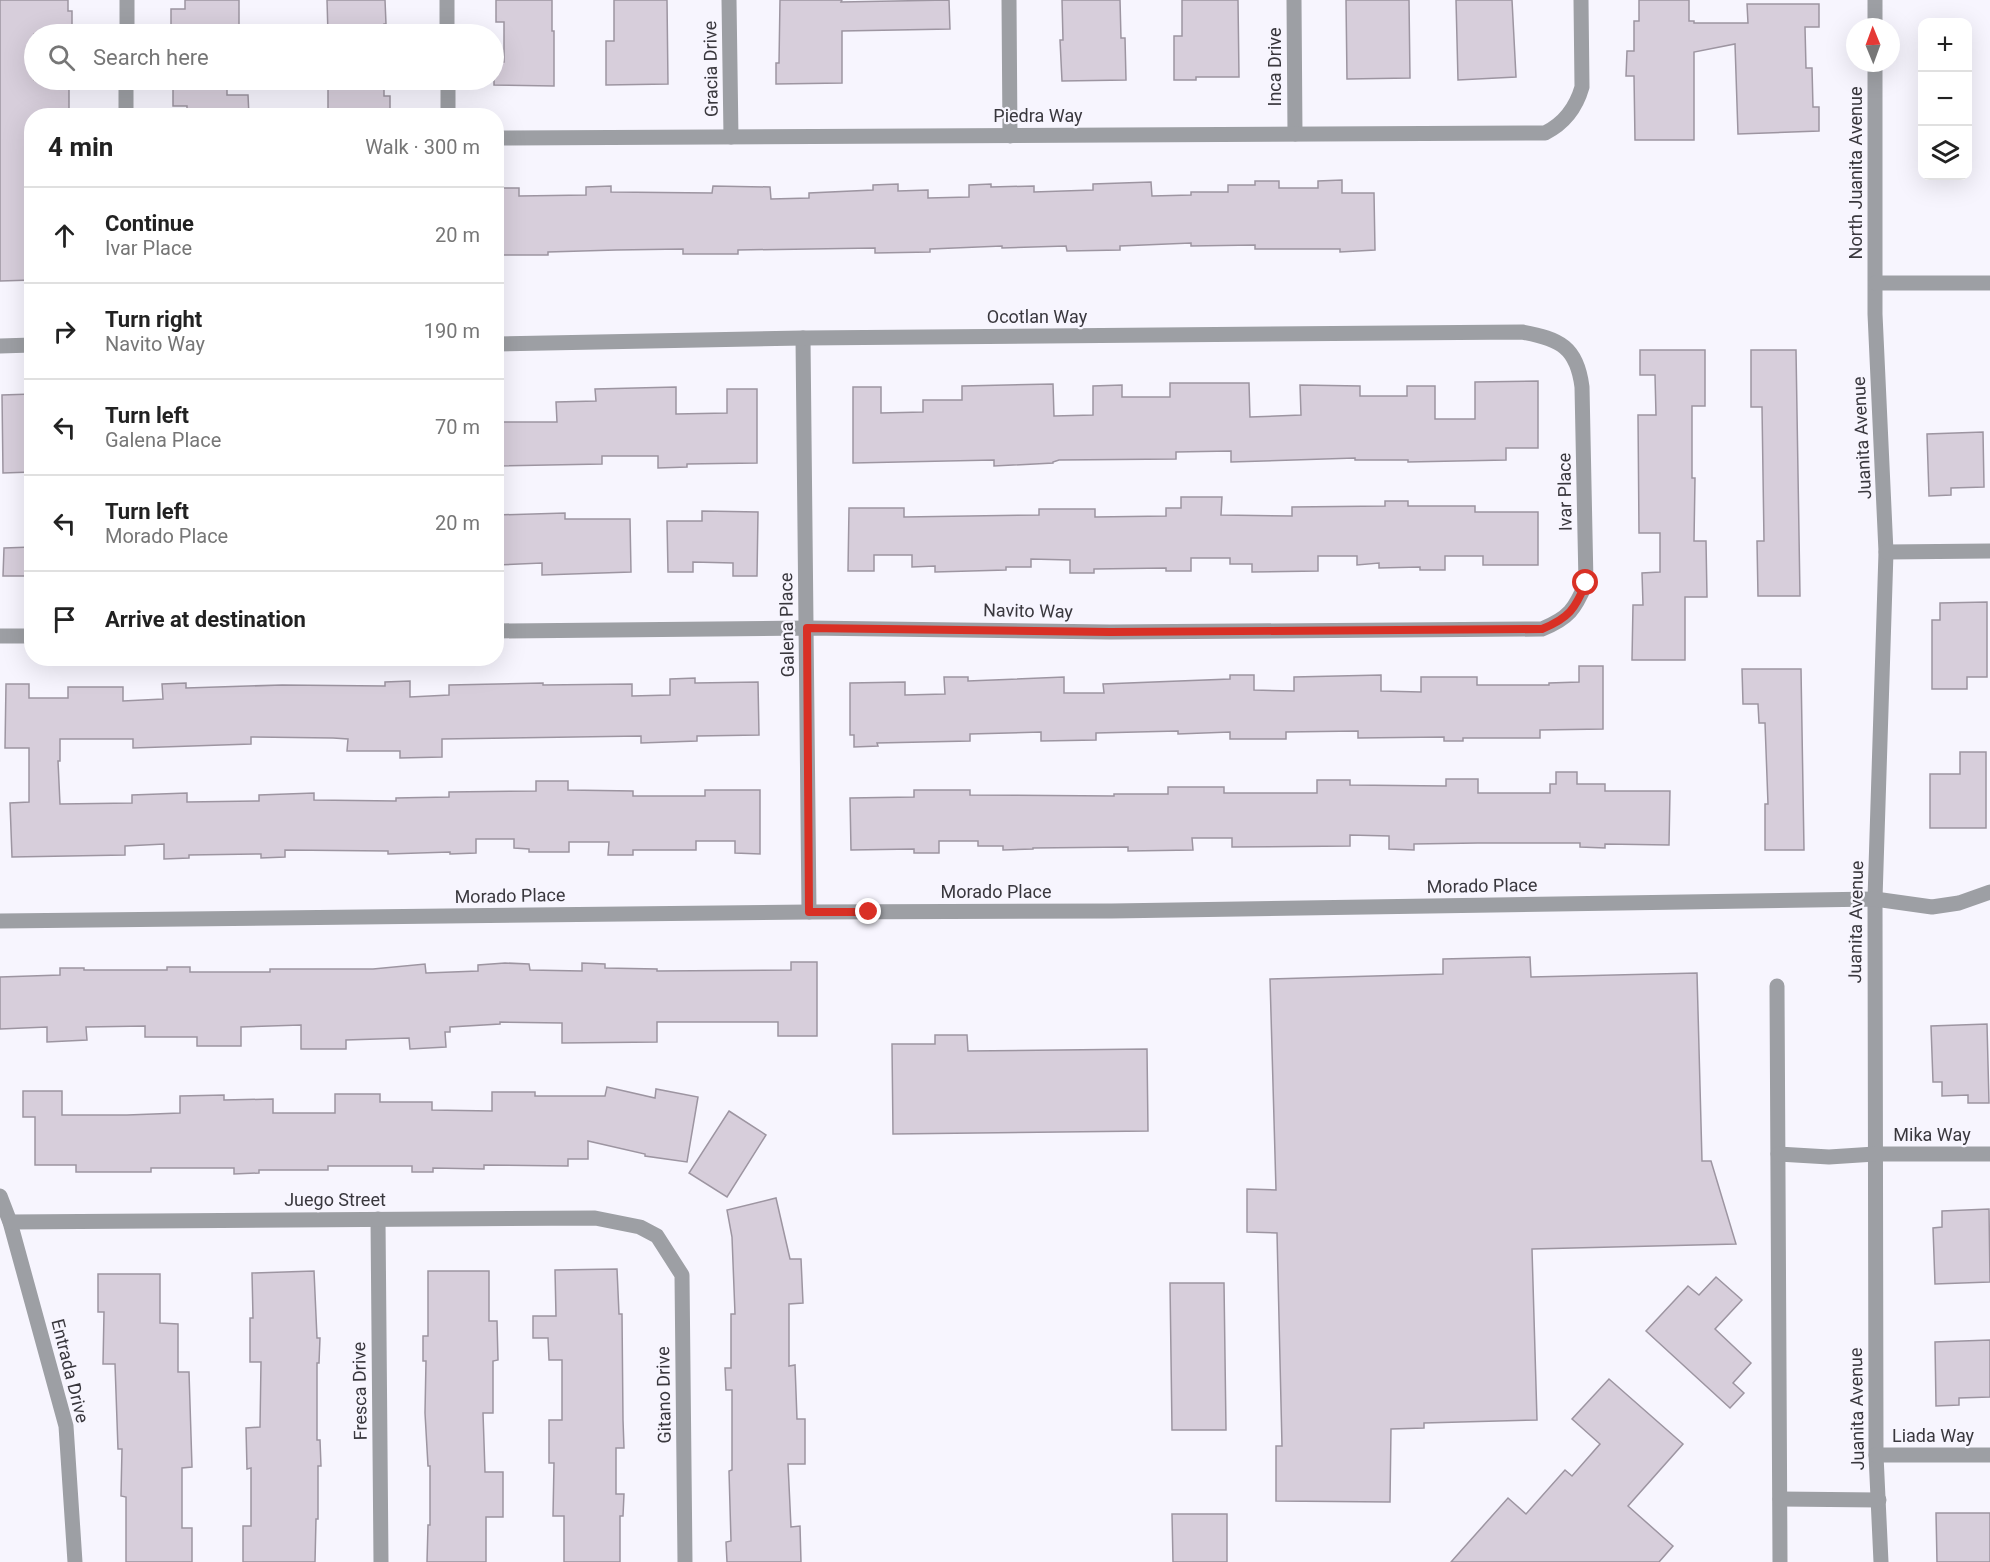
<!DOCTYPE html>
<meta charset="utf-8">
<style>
body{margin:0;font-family:Roboto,sans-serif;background:#f2f2f2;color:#222}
.controls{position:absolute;right:18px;top:18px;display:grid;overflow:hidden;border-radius:12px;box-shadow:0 6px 24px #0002}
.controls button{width:54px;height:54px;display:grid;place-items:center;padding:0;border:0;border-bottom:2px solid #e0e0e0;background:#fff;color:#222;font:30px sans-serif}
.compass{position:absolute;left:1846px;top:18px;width:54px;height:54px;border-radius:50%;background:#fff;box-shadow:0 6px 24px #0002;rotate:359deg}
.stop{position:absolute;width:18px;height:18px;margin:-14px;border:4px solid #d93025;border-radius:50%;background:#fff}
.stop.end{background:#d93025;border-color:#fff;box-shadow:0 2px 6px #0008}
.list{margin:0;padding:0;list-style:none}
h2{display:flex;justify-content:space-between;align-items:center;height:78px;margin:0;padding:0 24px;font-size:26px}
h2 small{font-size:20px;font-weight:400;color:#767676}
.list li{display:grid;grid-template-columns:39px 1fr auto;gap:18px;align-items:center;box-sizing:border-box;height:96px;padding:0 24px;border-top:2px solid #e0e0e0}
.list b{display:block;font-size:22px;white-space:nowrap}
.list p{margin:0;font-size:20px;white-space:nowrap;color:#767676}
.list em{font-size:20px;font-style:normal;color:#767676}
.icon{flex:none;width:33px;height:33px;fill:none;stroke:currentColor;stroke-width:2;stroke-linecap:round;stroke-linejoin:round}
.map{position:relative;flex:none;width:1990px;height:1562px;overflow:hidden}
.search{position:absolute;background:#fff;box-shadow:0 6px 24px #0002;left:24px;top:24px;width:480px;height:66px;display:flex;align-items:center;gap:15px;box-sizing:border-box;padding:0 21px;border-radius:33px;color:#767676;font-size:22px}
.panel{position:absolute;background:#fff;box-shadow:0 6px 24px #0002;left:24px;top:108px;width:480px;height:558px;border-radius:24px}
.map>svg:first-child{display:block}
.building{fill:#d7cedb;stroke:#9d95a1;stroke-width:1.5}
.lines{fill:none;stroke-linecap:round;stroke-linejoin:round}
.street{stroke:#9d9fa4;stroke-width:15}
.route{stroke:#d93025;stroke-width:8}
.labels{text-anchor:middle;stroke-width:4.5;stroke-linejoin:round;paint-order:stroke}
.street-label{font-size:18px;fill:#39373d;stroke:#f7f5fe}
</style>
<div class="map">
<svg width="1990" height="1562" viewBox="0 0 1990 1562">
<rect width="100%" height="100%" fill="#f7f5fe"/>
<g class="building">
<polygon points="0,0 68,0 68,11 72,11 72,34 34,34 34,80 69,80 69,116 32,116 32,280 0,281"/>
<polygon points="185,0 239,0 239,34 171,34 171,9 185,9"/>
<polygon points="327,0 385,0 386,24 384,24 384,34 328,34"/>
<polygon points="496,0 552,0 552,31 554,31 554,86 494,85 494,62 504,62 504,22 496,22"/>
<polygon points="614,0 667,0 668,84 606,85 606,41 614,41"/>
<polygon points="780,0 842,0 841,2 949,0 950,29 842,31 842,83 776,84 776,63 779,63"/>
<polygon points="1062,0 1120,0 1121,38 1125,38 1126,80 1062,81 1060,40 1063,40"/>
<polygon points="1182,0 1238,0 1239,77 1196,77 1196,80 1174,80 1174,36 1182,36"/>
<polygon points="1346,0 1409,0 1410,78 1347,79"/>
<polygon points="1456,0 1512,0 1516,77 1458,80"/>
<polygon points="1639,0 1689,0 1689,21 1694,21 1694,23 1748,23 1747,4 1819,4 1819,27 1805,27 1806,68 1812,68 1813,107 1819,107 1819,131 1738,134 1735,44 1694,52 1694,140 1635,140 1634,76 1626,76 1627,51 1634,51 1634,21 1639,21"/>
<polygon points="173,80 227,80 227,95 248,95 249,116 187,116 187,106 173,106"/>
<polygon points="328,80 384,80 384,96 390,96 390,116 328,116"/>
<polygon points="1342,180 1342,193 1374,193 1375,250 1340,252 1340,249 1255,249 1255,245 1191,246 1191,243 1120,246 1120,250 1067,251 1066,246 1002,248 1002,246 930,249 930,252 875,253 875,248 738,250 738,254 683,254 683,249 616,250 548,252 548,255 496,255 496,188 519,188 519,196 586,195 586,187 611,186 611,192 712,193 713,186 770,187 771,199 809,198 809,193 873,190 873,185 898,184 898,191 928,190 928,198 969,197 969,185 991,184 991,187 1034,186 1034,192 1093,190 1093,184 1151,182 1152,196 1191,195 1191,192 1228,192 1228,185 1255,185 1255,181 1279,181 1279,188 1318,188 1318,181"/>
<polygon points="1640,350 1705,350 1705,406 1692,406 1692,478 1695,478 1694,541 1706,541 1707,597 1685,597 1685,660 1632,660 1633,605 1643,605 1642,573 1660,572 1660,533 1639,533 1638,415 1656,415 1655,375 1640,375"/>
<polygon points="1751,350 1796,350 1800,596 1758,596 1757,541 1764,541 1762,407 1751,407"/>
<polygon points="1538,381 1538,448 1506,448 1506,460 1408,462 1408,460 1355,460 1355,458 1231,462 1231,451 1176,452 1176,459 1059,460 1053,462 1053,463 994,466 994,460 853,463 853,387 881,387 881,413 923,412 923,400 962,400 962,386 1053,384 1054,416 1093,415 1093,386 1122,385 1122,397 1170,397 1170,383 1249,383 1250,417 1301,415 1300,385 1360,386 1360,396 1407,396 1407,386 1435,386 1435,419 1475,419 1475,382"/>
<polygon points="676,387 676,414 727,413 727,389 757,389 757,463 687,464 687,467 658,468 658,456 602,456 602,464 496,466 496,422 557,422 556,402 596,401 595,389"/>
<polygon points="32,394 32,472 3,473 2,395"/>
<polygon points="1983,432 1984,487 1951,488 1951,495 1929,496 1927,434"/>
<polygon points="1181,497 1222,497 1221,515 1292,516 1292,507 1385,506 1385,501 1408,501 1408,506 1475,506 1475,512 1538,512 1538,565 1483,565 1483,556 1445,556 1445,570 1420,570 1420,567 1379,568 1379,563 1357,565 1357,556 1318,556 1318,571 1252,572 1252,564 1230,564 1230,558 1191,558 1191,571 1166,571 1166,568 1094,569 1094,573 1070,573 1070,560 1031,559 1031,567 1006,567 1006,570 935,572 935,566 912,567 912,555 874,555 874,571 848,571 849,508 904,508 904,517 1039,515 1039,509 1095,509 1095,517 1166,516 1166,508 1181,508"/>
<polygon points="702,511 758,512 757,576 733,576 733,563 693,562 693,572 668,572 667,521 702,521"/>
<polygon points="565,513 565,519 630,519 631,572 542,575 542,563 496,565 496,515"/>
<polygon points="32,547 32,576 3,576 4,548"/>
<polygon points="1987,602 1987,677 1967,677 1967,689 1932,689 1932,620 1940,620 1940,603"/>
<polygon points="1579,666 1603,666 1603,729 1540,730 1540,738 1463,738 1463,741 1444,741 1444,737 1358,738 1358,731 1286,732 1286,739 1230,739 1230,732 1178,734 1178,731 1096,733 1096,740 1041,741 1041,732 970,734 970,741 877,743 878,746 854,747 854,735 850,735 850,683 905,682 905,695 945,694 944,677 968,677 968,681 1064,677 1064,693 1104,693 1103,684 1230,679 1230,675 1254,675 1254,690 1294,691 1294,677 1381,675 1381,691 1421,692 1421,677 1477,677 1477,685 1549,685 1549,683 1579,682"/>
<polygon points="1742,669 1801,669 1804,850 1765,850 1765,804 1768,804 1765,723 1759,723 1758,704 1743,704"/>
<polygon points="695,678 695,683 758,682 759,735 697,736 697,741 641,743 641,736 442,739 442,757 400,758 400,751 347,751 348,739 333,738 251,737 251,744 133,748 133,739 60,739 60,761 58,761 60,804 132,803 132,795 187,793 187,802 259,801 259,795 314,793 314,800 396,801 396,798 449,797 449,792 536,791 536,781 568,781 568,790 633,791 633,796 705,796 705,790 760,790 760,854 735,853 735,841 696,841 696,850 633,850 633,855 608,855 609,842 569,842 569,852 529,852 529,849 514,848 514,839 476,839 476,853 450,854 450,852 388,854 388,851 285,850 285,857 261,858 261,854 189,855 189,858 164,859 164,844 125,846 125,855 12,857 10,803 29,802 29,748 5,748 6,684 29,684 29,698 68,698 68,687 123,687 123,701 163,699 162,684 186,683 186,688 282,685 385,686 385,682 410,681 410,697 449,695 449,685 543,683 543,685 632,684 632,696 670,695 670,679"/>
<polygon points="1960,752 1986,752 1986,828 1930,828 1930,774 1960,774"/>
<polygon points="1556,772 1577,772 1577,784 1605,784 1605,791 1670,791 1669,845 1605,844 1605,848 1580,847 1580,843 1478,843 1414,844 1414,850 1389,849 1389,836 1350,835 1350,846 1232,847 1232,838 1192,838 1193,850 1128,851 1128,847 1033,848 1033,849 1003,850 1003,846 978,846 978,841 939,841 939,853 914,853 914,849 851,850 850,798 914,797 914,790 970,790 970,795 1114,796 1114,794 1168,794 1168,787 1224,787 1224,793 1317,793 1317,780 1350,780 1350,785 1446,786 1446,779 1478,779 1478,793 1550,793 1550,784 1556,784"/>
<polygon points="1530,957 1531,977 1697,973 1702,1161 1711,1161 1736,1244 1532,1249 1537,1420 1424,1423 1424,1428 1391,1429 1390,1502 1276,1501 1276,1446 1282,1446 1277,1233 1247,1232 1247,1189 1276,1190 1270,979 1443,974 1443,959"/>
<polygon points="791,962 817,962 817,1036 778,1036 778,1022 657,1022 657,1042 562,1043 562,1023 500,1022 500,1024 450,1027 450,1032 445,1032 446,1047 410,1049 409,1038 346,1040 346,1049 301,1049 301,1025 241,1027 241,1046 197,1046 197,1037 145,1037 145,1026 86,1027 87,1040 47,1042 47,1027 0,1029 0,977 60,975 60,968 84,968 84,970 167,970 167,967 190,967 190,972 270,972 270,969 373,969 425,964 426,973 478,971 478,965 505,963 529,964 530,970 582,971 582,963 605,964 605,968 657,969 657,971 791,970"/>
<polygon points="1987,1024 1989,1103 1968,1103 1968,1095 1942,1096 1942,1082 1933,1082 1931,1026"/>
<polygon points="935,1035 967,1035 968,1051 1147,1049 1148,1131 893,1134 892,1044 935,1044"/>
<polygon points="607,1087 655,1098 656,1089 698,1097 687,1162 645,1156 645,1154 588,1141 588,1159 568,1159 568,1166 484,1165 484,1169 433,1168 433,1172 412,1172 412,1166 328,1166 328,1170 259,1170 259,1173 234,1174 234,1168 151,1168 151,1172 76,1172 76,1165 35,1165 35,1117 23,1117 23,1091 62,1091 62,1115 127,1115 180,1113 180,1096 224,1095 224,1100 273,1099 273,1113 335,1113 335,1094 380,1094 380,1102 432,1102 432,1110 492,1111 492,1092 535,1092 535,1096 605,1096"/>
<polygon points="729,1111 766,1135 727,1197 689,1173"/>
<polygon points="776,1198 790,1259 801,1259 803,1303 789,1304 789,1366 795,1365 797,1419 805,1419 805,1464 788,1464 791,1527 800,1526 801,1562 727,1562 726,1542 731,1541 729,1471 732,1470 732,1390 726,1390 725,1368 731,1368 731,1314 735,1314 732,1237 727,1210"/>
<polygon points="1989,1209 1990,1282 1935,1284 1933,1228 1942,1227 1942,1211"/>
<polygon points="617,1269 619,1314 622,1314 623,1420 624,1448 616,1448 616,1494 624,1494 623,1516 620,1516 620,1562 564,1562 564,1516 553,1516 554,1463 549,1463 549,1420 562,1420 562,1360 549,1360 548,1338 533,1338 533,1316 556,1316 555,1270"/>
<polygon points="314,1271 317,1338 320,1338 319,1363 317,1363 317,1440 320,1440 321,1466 318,1466 318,1519 316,1519 315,1562 243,1562 243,1526 251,1526 251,1468 247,1469 246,1428 260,1427 261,1362 250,1362 250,1318 253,1318 252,1273"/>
<polygon points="428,1271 489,1271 489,1321 497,1321 498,1360 493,1361 493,1413 483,1413 485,1472 503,1472 503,1517 486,1517 486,1562 427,1562 428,1525 430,1525 430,1466 428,1466 425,1413 426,1361 423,1361 423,1336 428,1336"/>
<polygon points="98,1274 160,1274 160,1323 178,1324 178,1372 189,1372 192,1467 182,1468 182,1528 192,1528 192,1562 126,1562 126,1497 121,1496 122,1449 118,1449 115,1364 103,1364 104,1312 98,1312"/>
<polygon points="1716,1277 1742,1300 1715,1329 1751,1363 1733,1383 1744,1393 1730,1408 1646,1331 1688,1286 1699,1295"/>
<polygon points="1170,1283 1224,1283 1226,1430 1172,1430"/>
<polygon points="1990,1340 1990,1397 1959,1398 1959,1405 1936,1406 1935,1342"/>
<polygon points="1609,1379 1683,1444 1628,1506 1673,1546 1659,1562 1451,1562 1508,1498 1526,1514 1565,1470 1572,1476 1600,1444 1572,1419"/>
<polygon points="1936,1513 1990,1513 1990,1562 1937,1562"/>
<polygon points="1172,1514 1227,1514 1227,1562 1173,1562"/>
</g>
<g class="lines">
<g class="street">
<polyline points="447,0 447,34"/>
<polyline points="729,0 731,137"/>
<polyline points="1009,0 1010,136"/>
<polyline points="1294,0 1295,134"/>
<polyline points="1875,27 1875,0"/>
<polyline points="127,34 127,0"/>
<polyline points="1875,63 1875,314 1886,552 1875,899 1876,1455 1881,1562"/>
<polyline points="448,80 448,116"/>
<polyline points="126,116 126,80"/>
<path d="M496,138l1049,-5c20,-10 31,-25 37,-46l-1,-87"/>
<polyline points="1876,283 1990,283"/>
<polyline points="803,338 809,912"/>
<path d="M496,344l307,-6 719,-6c38,7 55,15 60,55l4,196c-11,26 -17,35 -44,46l-432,3 -303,-4 -311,3"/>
<polyline points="0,346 32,345"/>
<polyline points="1886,552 1990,551"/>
<polyline points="0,636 32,636"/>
<polyline points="0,921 809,912 1112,911 1875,899 1932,907 1959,903 1990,892"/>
<polyline points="1777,986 1780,1562"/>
<polyline points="1778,1154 1829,1157 1875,1154 1990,1154"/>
<polyline points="0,1196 10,1222 66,1426 75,1562"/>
<polyline points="378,1219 381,1562"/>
<polyline points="10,1222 595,1218 640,1227 657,1236 682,1275 685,1562"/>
<polyline points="1876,1455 1990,1455"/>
<polyline points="1780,1499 1879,1500"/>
</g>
</g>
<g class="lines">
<path class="route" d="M869,912h-60l-2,-284 303,4 432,-3c27,-11 33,-20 44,-46"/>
</g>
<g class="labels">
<g class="street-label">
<text transform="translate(1275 67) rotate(-90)" y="6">Inca Drive</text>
<text transform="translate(711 69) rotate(-91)" y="6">Gracia Drive</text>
<text x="1038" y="122">Piedra Way</text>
<text transform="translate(1856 173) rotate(-90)" y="6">North Juanita Avenue</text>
<text x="1037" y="323">Ocotlan Way</text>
<text transform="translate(1862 438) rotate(-93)" y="6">Juanita Avenue</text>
<text transform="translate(1565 492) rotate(-91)" y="6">Ivar Place</text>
<text transform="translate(1028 611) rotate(1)" y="6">Navito Way</text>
<text transform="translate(787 625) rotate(-91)" y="6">Galena Place</text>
<text transform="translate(1482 886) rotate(-1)" y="6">Morado Place</text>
<text x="996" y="898">Morado Place</text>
<text transform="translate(510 896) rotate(-1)" y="6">Morado Place</text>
<text transform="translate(1856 922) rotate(-89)" y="6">Juanita Avenue</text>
<text x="1932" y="1141">Mika Way</text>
<text x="335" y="1206">Juego Street</text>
<text transform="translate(70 1371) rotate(76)" y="6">Entrada Drive</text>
<text transform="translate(360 1391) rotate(-91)" y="6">Fresca Drive</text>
<text transform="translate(664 1395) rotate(-91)" y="6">Gitano Drive</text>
<text transform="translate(1857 1409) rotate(-91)" y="6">Juanita Avenue</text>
<text x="1933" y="1442">Liada Way</text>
</g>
</g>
</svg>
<div class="controls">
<button>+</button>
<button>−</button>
<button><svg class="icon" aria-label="layers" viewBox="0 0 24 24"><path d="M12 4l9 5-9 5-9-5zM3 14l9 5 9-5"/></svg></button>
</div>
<svg class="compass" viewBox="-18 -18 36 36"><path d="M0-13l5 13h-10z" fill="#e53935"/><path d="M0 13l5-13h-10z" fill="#767676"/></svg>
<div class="stop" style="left:1586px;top:583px"></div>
<div class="stop end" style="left:869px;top:912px"></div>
<div class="search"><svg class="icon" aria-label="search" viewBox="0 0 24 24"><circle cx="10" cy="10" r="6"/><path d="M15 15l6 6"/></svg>Search here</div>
<section class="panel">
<h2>4 min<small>Walk · 300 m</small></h2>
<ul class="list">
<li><svg class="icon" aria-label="ahead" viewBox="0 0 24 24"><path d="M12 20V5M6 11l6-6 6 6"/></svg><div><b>Continue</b><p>Ivar Place</p></div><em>20 m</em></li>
<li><svg class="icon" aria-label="right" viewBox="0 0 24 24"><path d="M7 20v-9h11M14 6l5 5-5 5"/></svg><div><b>Turn right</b><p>Navito Way</p></div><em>190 m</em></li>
<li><svg class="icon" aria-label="left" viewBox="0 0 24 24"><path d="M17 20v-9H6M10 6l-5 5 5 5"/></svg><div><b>Turn left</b><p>Galena Place</p></div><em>70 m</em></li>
<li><svg class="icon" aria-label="left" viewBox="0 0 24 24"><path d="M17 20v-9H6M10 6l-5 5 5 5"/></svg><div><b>Turn left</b><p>Morado Place</p></div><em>20 m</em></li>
<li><svg class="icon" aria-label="arrive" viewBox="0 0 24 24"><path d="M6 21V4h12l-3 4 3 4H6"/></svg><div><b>Arrive at destination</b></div></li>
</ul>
</section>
</div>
